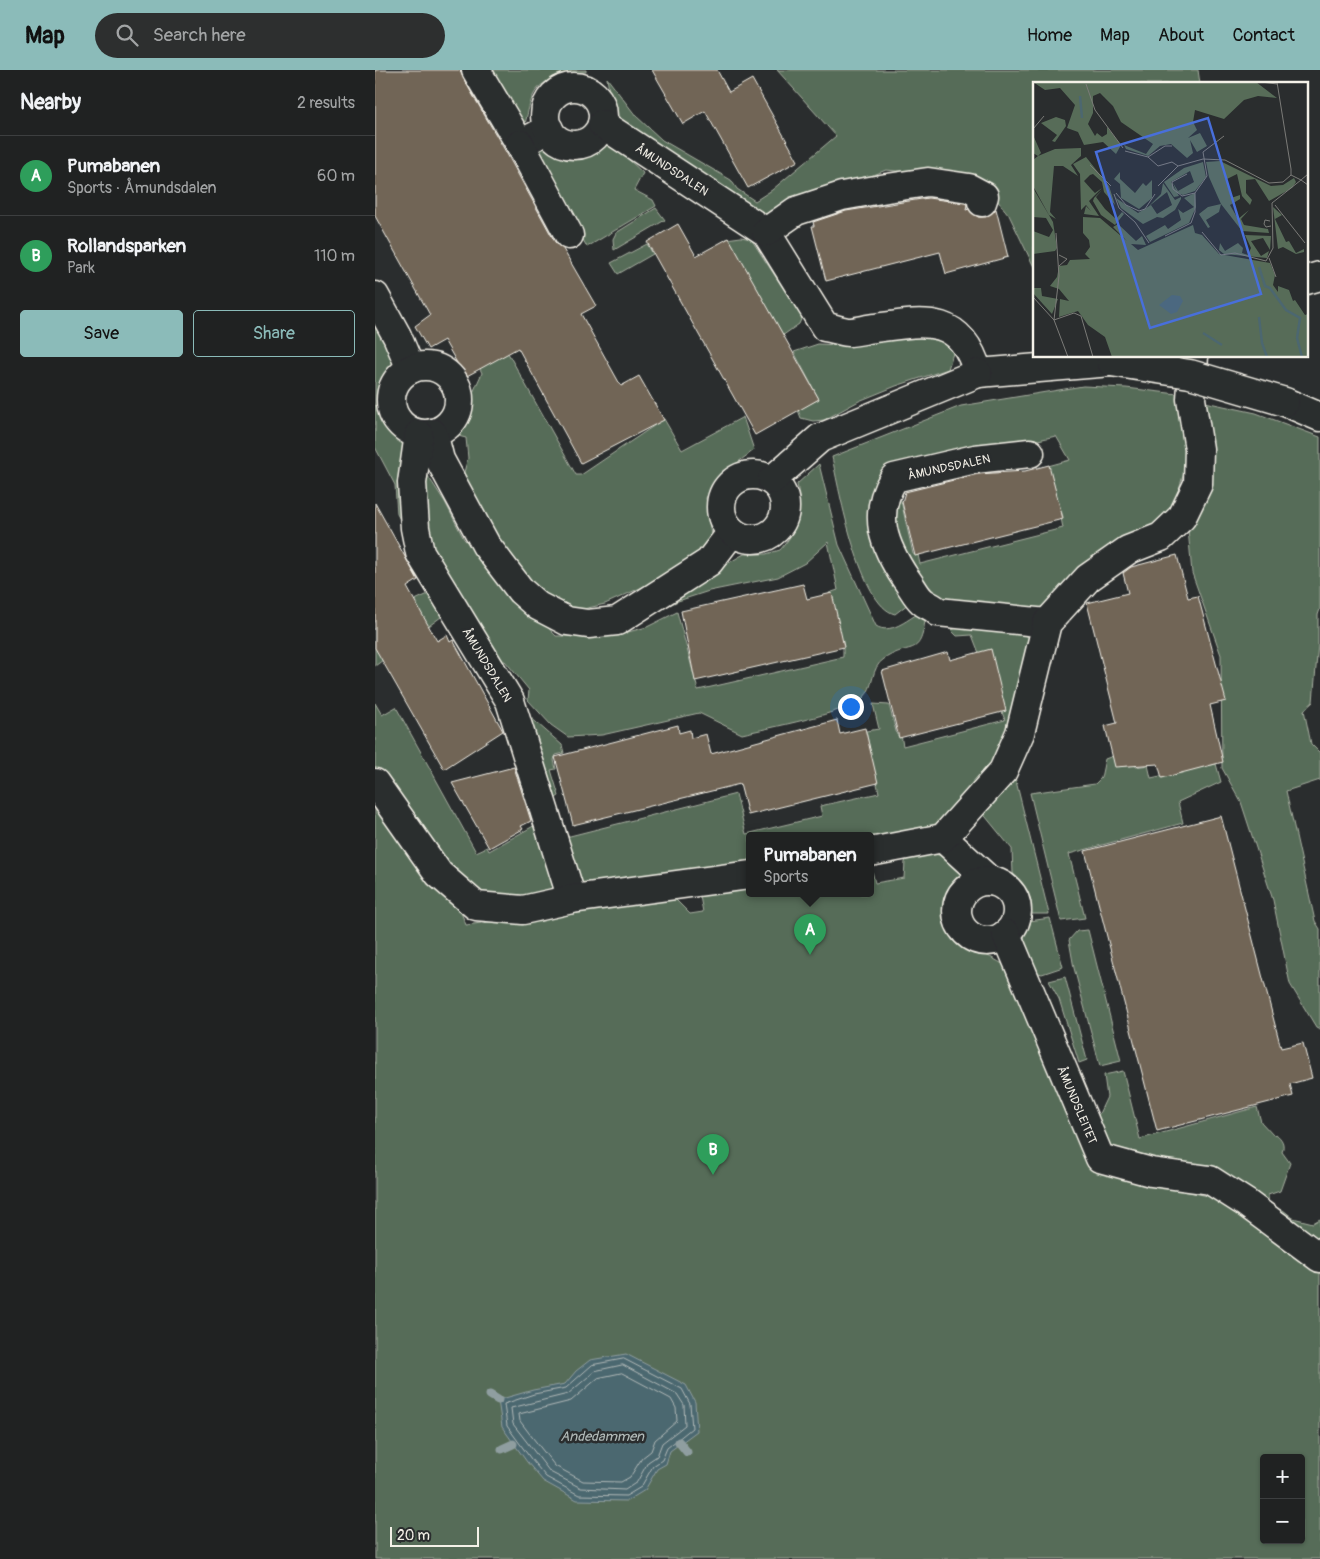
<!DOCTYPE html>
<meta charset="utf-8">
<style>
body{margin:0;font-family:Pangolin,sans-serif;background:#2d2f2f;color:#f1f3f6}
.controls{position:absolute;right:15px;bottom:15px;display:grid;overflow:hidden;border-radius:5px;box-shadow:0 1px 4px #0004}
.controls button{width:45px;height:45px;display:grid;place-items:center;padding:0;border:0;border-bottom:1px solid #3d3f40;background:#202222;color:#f1f3f6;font:25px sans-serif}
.scale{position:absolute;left:15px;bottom:12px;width:89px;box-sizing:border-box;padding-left:5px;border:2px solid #f4f1e8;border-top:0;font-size:14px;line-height:18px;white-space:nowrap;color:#f4f1e8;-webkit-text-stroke:4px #2a2d2e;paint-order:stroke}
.you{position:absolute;left:475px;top:636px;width:18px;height:18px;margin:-12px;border:4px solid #fff;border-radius:50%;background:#1a73e8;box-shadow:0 0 0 8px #1a73e833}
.badge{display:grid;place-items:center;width:32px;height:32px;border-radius:50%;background:#8bbbb9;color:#fff;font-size:16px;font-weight:700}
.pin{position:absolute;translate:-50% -41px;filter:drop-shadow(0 1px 2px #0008)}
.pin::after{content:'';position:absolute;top:26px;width:18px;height:15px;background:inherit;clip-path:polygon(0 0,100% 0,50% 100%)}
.popup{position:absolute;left:371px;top:762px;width:128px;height:65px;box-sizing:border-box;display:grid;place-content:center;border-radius:5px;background:#202222;filter:drop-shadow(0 1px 4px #0005);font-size:16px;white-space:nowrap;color:#a2a4a5}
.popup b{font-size:19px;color:#f1f3f6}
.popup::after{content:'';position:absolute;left:50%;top:100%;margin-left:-10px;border:10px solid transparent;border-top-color:#202222}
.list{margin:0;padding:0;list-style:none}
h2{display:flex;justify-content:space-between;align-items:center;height:65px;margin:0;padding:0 20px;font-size:21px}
h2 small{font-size:16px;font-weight:400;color:#a2a4a5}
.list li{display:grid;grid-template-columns:32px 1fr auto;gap:15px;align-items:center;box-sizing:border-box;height:80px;padding:0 20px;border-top:1px solid #3d3f40}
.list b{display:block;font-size:19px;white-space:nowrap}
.list p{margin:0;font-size:16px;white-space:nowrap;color:#a2a4a5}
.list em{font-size:16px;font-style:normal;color:#a2a4a5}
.actions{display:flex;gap:10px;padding:15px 20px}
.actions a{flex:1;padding:11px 0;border:1px solid #8bbbb9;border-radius:5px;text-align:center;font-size:18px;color:#8bbbb9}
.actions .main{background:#8bbbb9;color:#111}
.icon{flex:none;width:28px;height:28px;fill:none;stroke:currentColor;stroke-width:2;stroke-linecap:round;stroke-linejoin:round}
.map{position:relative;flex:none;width:945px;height:1489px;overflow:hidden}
header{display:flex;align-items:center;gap:30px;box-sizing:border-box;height:70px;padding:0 25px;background:#8bbbb9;color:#111}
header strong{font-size:24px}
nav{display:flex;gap:28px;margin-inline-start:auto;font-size:18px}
.search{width:350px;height:45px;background:#2d2f2f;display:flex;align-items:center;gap:12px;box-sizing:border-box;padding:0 18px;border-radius:28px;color:#a2a4a5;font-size:19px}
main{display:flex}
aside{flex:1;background:#202222}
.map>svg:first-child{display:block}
.green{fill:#576c58;stroke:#a6aea0;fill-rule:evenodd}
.water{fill:#4c6770;stroke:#8f9ea0}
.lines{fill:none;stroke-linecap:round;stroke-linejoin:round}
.shore{stroke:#b1bab8;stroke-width:1}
.stream{stroke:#8f9ea0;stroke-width:9}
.building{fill:#716557;stroke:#f4f1e8}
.minor-casing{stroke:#f4f1e8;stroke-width:31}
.minor{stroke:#2a2d2e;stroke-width:28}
.minor-bridge-casing{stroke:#f4f1e8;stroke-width:31;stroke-linecap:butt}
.minor-bridge{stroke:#2a2d2e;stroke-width:28}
.labels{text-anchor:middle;stroke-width:5;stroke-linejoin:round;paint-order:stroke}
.street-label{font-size:12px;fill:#f4f1e8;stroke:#2a2d2e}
.water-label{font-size:14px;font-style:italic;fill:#b1bab8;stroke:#2a2d2e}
.inset-river{fill:none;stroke:#4c6770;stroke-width:2.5}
.inset-road{fill:none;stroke:#7b7b78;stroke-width:1}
.view{fill:#486fdb;fill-opacity:0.15;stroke:#486fdb;stroke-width:2.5}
.inset-edge{fill:none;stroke:#f4f1e8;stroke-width:2.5}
</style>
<header>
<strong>Map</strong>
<div class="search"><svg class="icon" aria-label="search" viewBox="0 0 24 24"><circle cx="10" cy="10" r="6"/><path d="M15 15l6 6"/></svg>Search here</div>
<nav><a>Home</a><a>Map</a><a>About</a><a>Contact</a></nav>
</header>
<main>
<aside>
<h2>Nearby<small>2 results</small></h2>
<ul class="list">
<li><span class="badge" style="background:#2e9e5b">A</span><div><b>Pumabanen</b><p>Sports · Åmundsdalen</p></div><em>60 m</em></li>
<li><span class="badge" style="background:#2e9e5b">B</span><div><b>Rollandsparken</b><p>Park</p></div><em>110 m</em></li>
</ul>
<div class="actions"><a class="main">Save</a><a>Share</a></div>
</aside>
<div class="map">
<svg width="945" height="1489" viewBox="0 0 945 1489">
<rect width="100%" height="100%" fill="#2a2d2e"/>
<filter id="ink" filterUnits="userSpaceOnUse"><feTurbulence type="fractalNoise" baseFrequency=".02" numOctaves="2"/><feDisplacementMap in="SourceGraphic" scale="10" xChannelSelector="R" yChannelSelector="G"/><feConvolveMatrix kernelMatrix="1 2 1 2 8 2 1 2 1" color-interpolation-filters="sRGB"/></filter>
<g filter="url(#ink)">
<g class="green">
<path d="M112,0h99v2c-16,0 -43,5 -52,22 -5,9 -7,23 -10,34z"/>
<polygon points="402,0 823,0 825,14 659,14 659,197 634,145 605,109 511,100 392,148 238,46 232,8 261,46 287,70 356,110 362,119 380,131 397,120 461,66"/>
<polygon points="231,73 238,75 268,103 259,120 278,130 281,136 212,177 160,83 167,78 203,86"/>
<polygon points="281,138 290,150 239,180 238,169 241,163"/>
<polygon points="366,167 376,169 427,247 424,254 407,266 351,169"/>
<polygon points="272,174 278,184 243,204 236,193"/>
<path d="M0,240l23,50c-21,27 -23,65 8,83l-3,82 -6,-11 -2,-29 -20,-38z"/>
<polygon points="119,258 201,405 206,405 289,349 307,380 368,347 379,380 341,409 331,428 336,466 327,490 230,534 200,541 161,521 85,416 93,388 91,368 75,364 90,340 107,303 91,271"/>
<polygon points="552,262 569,272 578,283 573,299 521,316 484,331 449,350 438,351 426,348 423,340 444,329 419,282 443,274 464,275 526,264"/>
<path d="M708,316l43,2 60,7v71l-17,55 -128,91 -102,-8 -47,-60 6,-57 15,67 5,1 2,9 143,-36 -2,-10 2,-1 -15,-51 22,-6 -14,-24 -170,38 -13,30 40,96 -18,14c-35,-8 -56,-124 -63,-157l129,-51z"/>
<polygon points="830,332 881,343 945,367 945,539 943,545 943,574 938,632 929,640 936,674 945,683 945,710 911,721 940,851 945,859 945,959 941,957 915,914 898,830 866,732 847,698 846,585 817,503 813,459 834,361"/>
<path d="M444,394l20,81 37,81c14,9 31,-6 43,-13l7,1c-6,47 -13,26 -42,45 -14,9 -9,28 -21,39 -16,15 -95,30 -121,36l-43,-21 -97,22 -34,2 -17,-12 -23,-25 1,-10 -24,-29 -8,2 -63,-105 -14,-73 4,-15 21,32 19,37 92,97h57l34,-9 30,-15 21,78 145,-33v-11l-14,-53 9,-3 -10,-48 -23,21 -27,14 -69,14 -31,10 -27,13 -5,-3 98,-57h22l14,-4c19,-22 23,-37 17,-66z"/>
<polygon points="60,521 70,544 0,596 0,558 43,534 40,530"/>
<polygon points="672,553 645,663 555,765 495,777 495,766 375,766 375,801 209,824 187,768 361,724 371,764 447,746 445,736 504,723 491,661 504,659 498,634 514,635 522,665 526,665 528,676 630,650 597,565 582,566 576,560 589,556"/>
<polygon points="0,633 7,645 21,637 101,782 112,777 114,781 162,754 186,818 148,837 92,818 7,709 0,697"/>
<polygon points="154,646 187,675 189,683 181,685 179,690 181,699 176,700 184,726 176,731"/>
<polygon points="738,686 760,693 761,697 773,695 776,708 841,694 846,712 803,732 808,753 694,784 710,848 686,851 655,723 720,714 726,708 730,689"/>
<polygon points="640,707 674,844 656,844 653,830 638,803 637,779 606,741"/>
<path d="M0,715l79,110 12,30 208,-27 16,16 13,-2 -4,-21 51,-10v13h120v-31l5,20 29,-5 1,-16 7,-11c30,2 41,7 61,29 -10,5 -18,14 -22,26 -13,41 39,44 59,64l107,206 109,24 94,70v289h-945zM889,1388h37v82h-37z"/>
<polygon points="675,848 688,897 667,904 660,902 650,873 649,866 654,851"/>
<polygon points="713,860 746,991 725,996 699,898 694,870 702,861"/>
<polygon points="690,907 712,990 704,993 684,929 674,911"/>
<path d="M748,1001l17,68 117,-32 4,15 12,13 3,-1c6,5 9,10 6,18l8,11 -10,28 -12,4 1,14 14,1 10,8 20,5 7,-4v31l-135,-81 -74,-22 -15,-27 11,-23 -3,-22z"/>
</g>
<polygon class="water" points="251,1284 311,1315 320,1332 322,1361 295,1381 291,1394 282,1399 270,1420 252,1431 202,1430 168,1411 152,1392 127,1357 123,1330 158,1320 190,1314 201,1301 215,1290"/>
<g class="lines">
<g class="shore">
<polygon points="249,1289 307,1319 315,1334 317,1358 292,1378 287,1390 278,1396 266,1417 251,1426 204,1425 171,1407 156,1389 132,1356 129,1334 159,1324 191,1318 217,1295"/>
<polygon points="248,1295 302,1324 309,1335 310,1355 287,1373 282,1386 273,1392 262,1412 250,1420 206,1418 175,1402 138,1354 136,1338 193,1324 220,1301"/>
<polygon points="247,1303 296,1329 301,1338 302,1351 280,1370 276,1381 267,1388 255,1407 246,1412 208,1411 180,1396 154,1363 145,1351 144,1344 196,1331 223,1308"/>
</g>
<g class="stream">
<polyline points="115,1325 123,1330"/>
<polyline points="304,1372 312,1382"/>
<polyline points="127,1379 138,1374"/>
</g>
</g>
<g class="building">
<polygon points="0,0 85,0 88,8 131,82 180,172 188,179 221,236 206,244 246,316 264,306 289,350 206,393 143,278 90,307 69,270 53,279 40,256 55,245 0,146"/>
<polygon points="277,0 342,0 354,22 377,9 423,91 373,118 330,41 308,54"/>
<polygon points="553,128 589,133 592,134 591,140 594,139 603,147 611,147 621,139 633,187 571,204 565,182 451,211 437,156 439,156 438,152 471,141"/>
<polygon points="303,154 321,186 354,168 444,329 380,365 272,172"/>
<polygon points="674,395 688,449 540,486 527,432 530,422 603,404 650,401"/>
<polygon points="0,433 43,510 32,517 62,571 72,565 75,572 78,570 128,661 69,699 0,578"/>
<polygon points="802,485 813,528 823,526 851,631 835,635 848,692 787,708 783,694 740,697 730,656 742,653 712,533 753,523 748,503 756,497"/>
<polygon points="428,514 432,529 457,523 469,577 320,611 306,541"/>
<polygon points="616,579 631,641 524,668 507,601 573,582 575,590"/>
<polygon points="462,650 465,664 490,658 503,713 373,745 365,714 198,755 180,687 303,655 304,663 315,660 316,668 331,664 336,684"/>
<polygon points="139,697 156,751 146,756 148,759 114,778 77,713"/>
<polygon points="846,746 906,978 928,973 937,1008 915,1014 918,1026 782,1061 710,781"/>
</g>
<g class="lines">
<g class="minor-casing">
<g id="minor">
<polyline points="101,0 145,74 174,59"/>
<circle cx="199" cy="46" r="29"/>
<path d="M227,54l164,108 59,95c8,1 16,4 23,5 8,0 18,-3 27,-4 49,-7 86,-15 103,45l133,-11"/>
<polyline points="145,74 194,165"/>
<polyline points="391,162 421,141 467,126 512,118 553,112 594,118 609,126 607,132"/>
<polyline points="931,210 945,206"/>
<polyline points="0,226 22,266 36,299"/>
<circle cx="50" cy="330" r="34"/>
<polyline points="910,332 945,347"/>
<polyline points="58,363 65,390 111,475 146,521 163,536 192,551 213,554 242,551 334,492 357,462"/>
<polyline points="44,364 37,413 40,458 45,483 135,631 197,829"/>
<path d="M655,383l-55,6 -81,19c-23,37 -10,68 12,101 5,6 10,17 16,22 5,5 11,5 16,11l109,11"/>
<circle cx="378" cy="437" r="32"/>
<polyline points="397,410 445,368 603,303"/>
<polyline points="0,713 64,804 101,836 148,840 197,829 375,805"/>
<polyline points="568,768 615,811"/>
<polyline points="495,782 568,768 628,701 645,663 672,553 713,508 753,480 786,467 807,447 823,414 824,379 816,329 819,286"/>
<circle cx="612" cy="841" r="30"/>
<polyline points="631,864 725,1088 776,1102 835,1110 871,1133 945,1188"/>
</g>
</g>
<use href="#minor" class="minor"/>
<g class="minor-bridge-casing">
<polyline id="minor-bridge" points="736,292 815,304 910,332"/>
</g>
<use href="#minor-bridge" class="minor-bridge"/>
</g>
</g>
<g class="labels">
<g class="street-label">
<text transform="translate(297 100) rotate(33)" y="4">ÅMUNDSDALEN</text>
<text transform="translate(574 397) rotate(-12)" y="4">ÅMUNDSDALEN</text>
<text transform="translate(112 595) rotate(59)" y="4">ÅMUNDSDALEN</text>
<text transform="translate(702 1035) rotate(67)" y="4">ÅMUNDSLEITET</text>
</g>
<g class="water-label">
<text x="227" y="1371">Andedammen</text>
</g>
</g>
<g transform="translate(658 12)">
<rect width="275" height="275" fill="#2a2d2e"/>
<path d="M0,0h223l21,16 -19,-2 -14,4 -20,19 -29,-9 -2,12 4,8 -9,8 12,-5 7,13 -10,6 -7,-12 3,13 -6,5 -16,-14 -11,2 -12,10 -22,-7 -2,-4 22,9 7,-10 -32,-22 -8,-16 -13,-13 -7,3v17l-5,11 7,12 2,-3 5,4 5,-3v-7l14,18 -5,9 -13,-12 -19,3 -6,-13 -11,-4 8,-23 -15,-17 -15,2zM23,35l9,3 1,6 -11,16 -3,-1 5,-6 -16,-12zM0,53l8,18 -3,3 17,-7 26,-1v8l-10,9 7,11 -15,-10h-9l-4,46 6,7 -7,-4 -16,-29v-26l5,-4 -5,-3zM53,75l23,29 6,19 -11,-13 -2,-10 -9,-8 -3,1 -6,6 8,9 3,3 7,-5 -13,13 10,15 -15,-2 2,-8 5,5 -5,-6 -5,5 -1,-36 -7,-10zM187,79l51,25 12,-1 11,-7 2,4 -4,6 -23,13 -14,-22 -9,1v13l6,7 -2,5 -8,-9 -5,-22 -10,5 4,19 9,-3v4l-10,6 8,14 11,-9 -8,9 3,6 24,4 1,4 -27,-2 -21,-27 -2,8 -13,8 4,7 -2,1 -9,-14 9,-7 13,-3 -12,-27 -3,-15zM170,80l3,15 -11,14 -12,4 -6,-2 -4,-10 5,8 16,-9 -4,-11 -19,11 8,14 -5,1 -10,-15 20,-14zM87,90v7l15,14 8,-10 3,3 6,-6v18l-13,11 -18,-11 -1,-14 -6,-5zM130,101l12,17 6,-3v2l-6,11 -12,8 -6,-1 -14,7 -22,-16 -5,-10 22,15 13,-8 6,9 15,-9 -5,-13 -19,15 13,-13zM0,106l20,34 4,26 -2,3 -22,3v-23l16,6 4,-7 -7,-12 -13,-1zM69,108l-6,7 9,12 11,10 6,-7 2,2 -9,11 -14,-10 -8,-14 1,-3zM162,111l1,14 -7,16 -39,19 -4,-6 19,-11 3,4 13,-9 -3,-11 5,4 11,-6 -10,-9zM240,125l9,8 -7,4 11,23 3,-1 7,12 8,-4v3l-8,2 -13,-7 -5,2zM50,135l17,1 27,23 -14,-14 5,-3 18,17 6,-5 4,9 -15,-1 7,6 55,-25 2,8 7,2 17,19 51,9 5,12 -2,10 5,7v-6l11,4 4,11 2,-1 10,15 3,-1v43h-196l-7,-20 -17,-12 -10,-14 -19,6 1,-18 9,2 -10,-12 -9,-3 7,-9 2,-11 8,-1 3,-5 20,-1 -5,-5 5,-7 -1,-7 -6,-7zM212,153l26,1 -1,14 -7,-12 -12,3 10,15 8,-5 -2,7 -43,-4 -5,-4 1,-7 5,8 13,-8 5,5 -1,5 6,2 3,-7zM0,206h8l1,8 16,3 -6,15 -19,-21z" fill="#576c58"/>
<path d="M139,213l8,1 3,5 -6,11 -6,2 -12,-9z" fill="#4c6770"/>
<path class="inset-river" d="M47,14l2,22M226,185l6,19 5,2 16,22 14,8 -3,20 5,19M226,235l3,26 5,14M170,251l19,12"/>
<path class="inset-road" d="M228,0l16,2M53,2l9,26 28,38M0,47l11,-13M92,69l23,6 10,9 14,-4 6,4 25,-7 22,1 44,23 14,-1 8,-7v-6l-14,-87M115,75l17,-11h7M57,83l21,21M154,92l-15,8 1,7 9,7 13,-3M275,92l-7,6 7,5M125,104l20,-20M83,111l10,12 13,6 6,-2 10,-15M81,112l5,14 16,14 14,21M242,123l30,38M237,139l-5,-1 -1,4 2,3 5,-1M169,150l19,23 14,-2 31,8 7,-13 -1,-45 29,-23 -10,-5M23,151l3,43 -5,44 14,37M132,154l26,-13 4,-11v-19l12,-17 -4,-24 21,-16M26,173l8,4 -8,7M236,176l7,19M0,215l21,23 20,-7 7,3 12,41"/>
<path class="view" d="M175,36l53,176 -111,34 -54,-176z"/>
<rect width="275" height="275" class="inset-edge"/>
</g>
</svg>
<div class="controls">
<button>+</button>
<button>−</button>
</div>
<div class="scale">20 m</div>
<div class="you"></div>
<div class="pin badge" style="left:435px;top:885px;background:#2e9e5b">A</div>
<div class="popup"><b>Pumabanen</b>Sports</div>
<div class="pin badge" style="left:338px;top:1105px;background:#2e9e5b">B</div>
</div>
</main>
